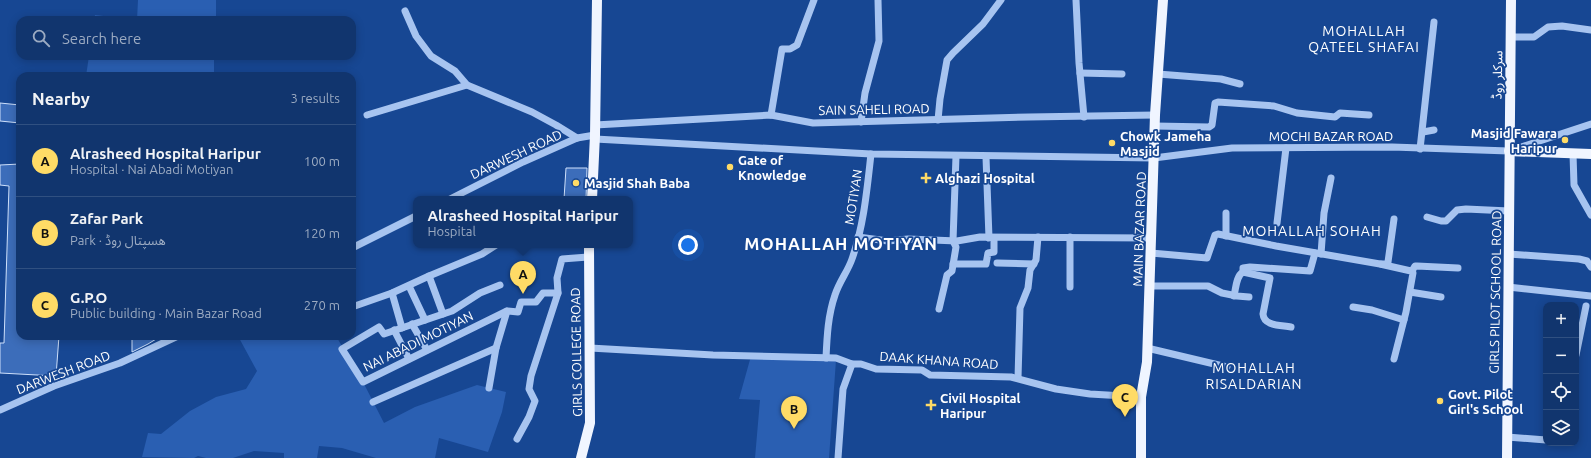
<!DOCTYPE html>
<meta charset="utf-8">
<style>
body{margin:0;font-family:Ubuntu,"Noto Sans Arabic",sans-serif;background:#1e4076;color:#f1f3f6}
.controls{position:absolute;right:12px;bottom:12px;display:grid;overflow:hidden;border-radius:8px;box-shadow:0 2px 10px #0003}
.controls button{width:36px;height:36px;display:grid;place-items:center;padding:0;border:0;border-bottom:1px solid #305081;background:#11356e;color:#f1f3f6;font:20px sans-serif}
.you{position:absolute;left:688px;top:245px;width:14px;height:14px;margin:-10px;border:3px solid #fff;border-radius:50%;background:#1a73e8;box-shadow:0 0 0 6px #1a73e833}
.badge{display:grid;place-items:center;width:26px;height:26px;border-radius:50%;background:#ffdb66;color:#111;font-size:13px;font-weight:700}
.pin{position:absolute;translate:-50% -33px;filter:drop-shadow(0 1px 2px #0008)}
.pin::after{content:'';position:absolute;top:21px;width:14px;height:12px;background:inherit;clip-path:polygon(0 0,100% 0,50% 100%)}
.popup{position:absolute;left:413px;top:196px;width:220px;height:52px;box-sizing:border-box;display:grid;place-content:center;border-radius:8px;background:#11356e;filter:drop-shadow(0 1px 3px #0005);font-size:13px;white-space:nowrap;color:#9cabc2}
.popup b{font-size:15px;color:#f1f3f6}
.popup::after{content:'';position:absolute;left:50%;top:100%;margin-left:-8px;border:8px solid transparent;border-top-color:#11356e}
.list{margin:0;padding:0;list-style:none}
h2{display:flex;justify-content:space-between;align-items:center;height:52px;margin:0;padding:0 16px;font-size:17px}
h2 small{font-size:13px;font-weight:400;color:#9cabc2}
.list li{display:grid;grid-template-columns:26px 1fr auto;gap:12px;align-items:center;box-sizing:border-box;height:72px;padding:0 16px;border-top:1px solid #305081}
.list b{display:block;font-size:15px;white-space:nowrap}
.list p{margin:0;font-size:13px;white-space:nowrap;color:#9cabc2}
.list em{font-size:13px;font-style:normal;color:#9cabc2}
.icon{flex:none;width:22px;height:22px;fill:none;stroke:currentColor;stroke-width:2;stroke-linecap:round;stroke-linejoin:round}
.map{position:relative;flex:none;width:1591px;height:458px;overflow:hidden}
.search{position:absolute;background:#11356e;box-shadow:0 2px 10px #0003;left:16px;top:16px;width:340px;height:44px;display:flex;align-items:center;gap:10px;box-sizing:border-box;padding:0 14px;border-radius:12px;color:#9cabc2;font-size:15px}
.panel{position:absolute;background:#11356e;box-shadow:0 2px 10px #0003;left:16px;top:72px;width:340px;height:268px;border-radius:12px}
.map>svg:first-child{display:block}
.green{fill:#2a5fb2}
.building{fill:#3c6dba;stroke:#cee0fb}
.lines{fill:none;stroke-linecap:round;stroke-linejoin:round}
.minor{stroke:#a7c4f0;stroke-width:7}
.major{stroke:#f0f5ff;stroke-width:10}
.poi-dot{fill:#ffdb66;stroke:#174793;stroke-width:1.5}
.labels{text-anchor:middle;stroke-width:3.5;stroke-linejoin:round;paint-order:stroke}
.street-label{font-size:13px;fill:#fff;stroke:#174793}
.poi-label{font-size:13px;font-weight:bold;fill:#fff;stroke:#174793;text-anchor:start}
.neighbourhood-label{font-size:14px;letter-spacing:1px;fill:#fff;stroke:#174793}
.district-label{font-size:17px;font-weight:bold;letter-spacing:1px;fill:#fff;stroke:#174793}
</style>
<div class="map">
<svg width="1591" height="458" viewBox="0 0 1591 458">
<rect width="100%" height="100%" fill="#174793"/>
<g class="green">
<polygon points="138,0 216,0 216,20 94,20 95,15 137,20"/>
<polygon points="89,56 214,56 214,76 86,76"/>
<polygon points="238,336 336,336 363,382 384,423 415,407 477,385 506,392 502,412 488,452 439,438 435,458 376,458 342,448 319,446 317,458 284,458 284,453 254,451 233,458 206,458 198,456 194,458 142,457 148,433 161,434 190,411 216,397 246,389 257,371"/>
<polygon points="751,356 836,360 829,458 755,458 760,400 739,399"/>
</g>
<g class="building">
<polygon points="0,103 20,105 20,123 0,121"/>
<polygon points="20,164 20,336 59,336 56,376 0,373 0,343 4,343 9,186 0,185 0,165"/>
<polygon points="566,168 587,168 586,199 564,199"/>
<polygon points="132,336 161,336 148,344 132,352"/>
</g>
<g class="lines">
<g class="minor">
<polyline points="1076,0 1079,63 1084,117"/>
<polyline points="405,11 416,36 431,56 455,71 467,85 532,112 556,125 577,138"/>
<polyline points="1510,37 1534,37 1548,27 1562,26 1591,30"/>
<polyline points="1080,73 1122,74"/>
<polyline points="1158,74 1221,79 1240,84"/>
<polyline points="367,115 467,85"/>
<polyline points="771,115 782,49 790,49 797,45 814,0"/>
<polyline points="938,120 940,99 947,60 953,53 983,24 1001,0"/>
<polyline points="861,122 865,93 879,41 878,0"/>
<polyline points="595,125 771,115 813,123 1029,117 1155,115"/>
<polyline points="1155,126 1209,127 1212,125 1215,103 1218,102 1274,106 1297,113 1335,117 1340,113 1369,115"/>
<polyline points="1423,132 1434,130"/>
<polyline points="595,139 871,154 1154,158 1232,148 1392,147 1509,151 1591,124"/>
<polyline points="1420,149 1434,22"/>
<polyline points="1573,154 1574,185 1591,215"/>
<polyline points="986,157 989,238"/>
<polyline points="450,199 523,162 577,138 595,135"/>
<polyline points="1427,217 1441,221 1446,221 1457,210 1466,209 1509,211"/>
<polyline points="1277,223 1286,148"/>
<polyline points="1226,236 1226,213"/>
<polyline points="858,237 888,241 908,239 957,241 980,237 1151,238"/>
<polyline points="352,248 416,216"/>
<polyline points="1151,253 1207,258 1215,235 1218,234 1276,246 1380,264 1411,271 1413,273 1406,312 1394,359"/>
<polyline points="1321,254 1324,213 1331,178"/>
<polyline points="1509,254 1579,259 1587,261 1591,267"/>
<polyline points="997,263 1034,264"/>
<polyline points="953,264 986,264 988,253 994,252 994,238"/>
<polyline points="1381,264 1386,264 1388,262 1394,219"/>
<polyline points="1412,271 1415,266 1417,266 1458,268"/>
<path d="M1243,272l27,6 -7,36c1,12 17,11 28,13"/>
<polyline points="429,276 443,314"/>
<polyline points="500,285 480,293 452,311 384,334 379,327 342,349 363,382 507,311 518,312 521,302 536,302 543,293 558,293"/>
<polyline points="409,286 425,320"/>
<polyline points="1150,286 1208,286 1222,293 1237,296 1249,297"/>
<polyline points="1070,287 1070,237"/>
<polyline points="1508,287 1591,296"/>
<polyline points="1410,292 1441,297"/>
<polyline points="392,293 402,328"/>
<path d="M1234,296c2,-8 2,-20 9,-24v-4l7,-1 60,4 5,-18"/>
<polyline points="352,307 392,293 429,276 482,254 496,245"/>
<polyline points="1353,307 1372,310 1404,320"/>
<polyline points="939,309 947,275 952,271 956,247 953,241 956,156"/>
<polyline points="412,324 427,350"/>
<polyline points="394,330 409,359"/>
<polyline points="590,348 713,355 836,358 852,364 861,364 876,369 922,370 930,375 1011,377 1056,389 1090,394 1141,397"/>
<polyline points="1147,348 1227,367"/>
<polyline points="1576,355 1586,306"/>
<path d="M826,358c1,-22 2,-43 9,-63 4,-13 13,-24 17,-36 12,-34 15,-70 19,-105"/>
<polyline points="1018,378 1020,308 1028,288 1030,270 1036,260 1038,237"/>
<polyline points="489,388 496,348"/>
<polyline points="373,402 496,348 507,311"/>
<polyline points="0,410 54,386 120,363 178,336"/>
<polyline points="1507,437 1546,440"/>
<polyline points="517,439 529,417 535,401 529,389 531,376 558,293 557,278 562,259 588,257"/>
<polyline points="838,458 843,389 852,364"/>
</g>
<g class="major">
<polyline points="1509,151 1591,154"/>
<polyline points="592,199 595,135 597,0"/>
<polyline points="581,458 590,423 589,245"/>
<polyline points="1141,458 1141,397 1147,362 1155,115 1163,0"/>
<polyline points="1507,458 1511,0"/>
</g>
</g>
<g class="poi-dot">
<circle cx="1565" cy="140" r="4"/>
<circle cx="1112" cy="143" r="4"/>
<circle cx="730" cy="167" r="4"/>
<path d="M924 172h4v4h4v4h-4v4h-4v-4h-4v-4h4z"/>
<circle cx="576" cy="183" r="4"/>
<circle cx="1440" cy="401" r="4"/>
<path d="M929 399h4v4h4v4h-4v4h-4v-4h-4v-4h4z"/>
</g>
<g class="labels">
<g class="street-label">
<text transform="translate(1497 75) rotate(-89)" y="5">سرکلر روڈ</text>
<text transform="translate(874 109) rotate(-1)" y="5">SAIN SAHELI ROAD</text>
<text x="1331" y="141">MOCHI BAZAR ROAD</text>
<text transform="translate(516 154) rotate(-25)" y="5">DARWESH ROAD</text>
<text transform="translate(853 197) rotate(-81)" y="5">MOTIYAN</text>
<text transform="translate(1139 229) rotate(-88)" y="5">MAIN BAZAR ROAD</text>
<text transform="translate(1495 292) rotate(-89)" y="5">GIRLS PILOT SCHOOL ROAD</text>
<text transform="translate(418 341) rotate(-26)" y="5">NAI ABADI MOTIYAN</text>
<text transform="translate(576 352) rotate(-91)" y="5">GIRLS COLLEGE ROAD</text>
<text transform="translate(939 360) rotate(4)" y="5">DAAK KHANA ROAD</text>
<text transform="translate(63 372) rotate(-21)" y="5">DARWESH ROAD</text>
</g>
<g class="poi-label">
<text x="1557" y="138" text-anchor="end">Masjid Fawara<tspan x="1557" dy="15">Haripur</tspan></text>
<text x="1120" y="141">Chowk Jameha<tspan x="1120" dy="15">Masjid</tspan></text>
<text x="738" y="165">Gate of<tspan x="738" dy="15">Knowledge</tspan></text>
<text x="935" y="183">Alghazi Hospital</text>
<text x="584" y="188">Masjid Shah Baba</text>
<text x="1448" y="399">Govt. Pilot<tspan x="1448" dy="15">Girl's School</tspan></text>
<text x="940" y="403">Civil Hospital<tspan x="940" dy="15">Haripur</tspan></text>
</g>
<g class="neighbourhood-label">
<text x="1364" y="36">MOHALLAH<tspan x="1364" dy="16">QATEEL SHAFAI</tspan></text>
<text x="1312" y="236">MOHALLAH SOHAH</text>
<text x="1254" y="373">MOHALLAH<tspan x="1254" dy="16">RISALDARIAN</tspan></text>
</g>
<g class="district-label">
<text x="841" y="250">MOHALLAH MOTIYAN</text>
</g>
</g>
</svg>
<div class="controls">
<button>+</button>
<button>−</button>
<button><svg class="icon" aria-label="locate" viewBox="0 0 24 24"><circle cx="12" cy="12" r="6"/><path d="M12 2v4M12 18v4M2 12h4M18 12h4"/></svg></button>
<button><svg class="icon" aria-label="layers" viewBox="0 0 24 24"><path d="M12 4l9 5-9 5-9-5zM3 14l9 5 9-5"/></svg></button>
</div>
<div class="you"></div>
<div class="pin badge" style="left:523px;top:294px">A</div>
<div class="popup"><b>Alrasheed Hospital Haripur</b>Hospital</div>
<div class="pin badge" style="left:794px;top:429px">B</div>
<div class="pin badge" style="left:1125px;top:417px">C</div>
<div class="search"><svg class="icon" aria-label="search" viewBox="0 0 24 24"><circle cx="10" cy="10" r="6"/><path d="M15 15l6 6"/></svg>Search here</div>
<section class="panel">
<h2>Nearby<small>3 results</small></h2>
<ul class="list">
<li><span class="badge">A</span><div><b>Alrasheed Hospital Haripur</b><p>Hospital · Nai Abadi Motiyan</p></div><em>100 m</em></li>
<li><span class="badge">B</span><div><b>Zafar Park</b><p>Park · ھسپتال روڈ</p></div><em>120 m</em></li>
<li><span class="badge">C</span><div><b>G.P.O</b><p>Public building · Main Bazar Road</p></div><em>270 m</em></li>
</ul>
</section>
</div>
